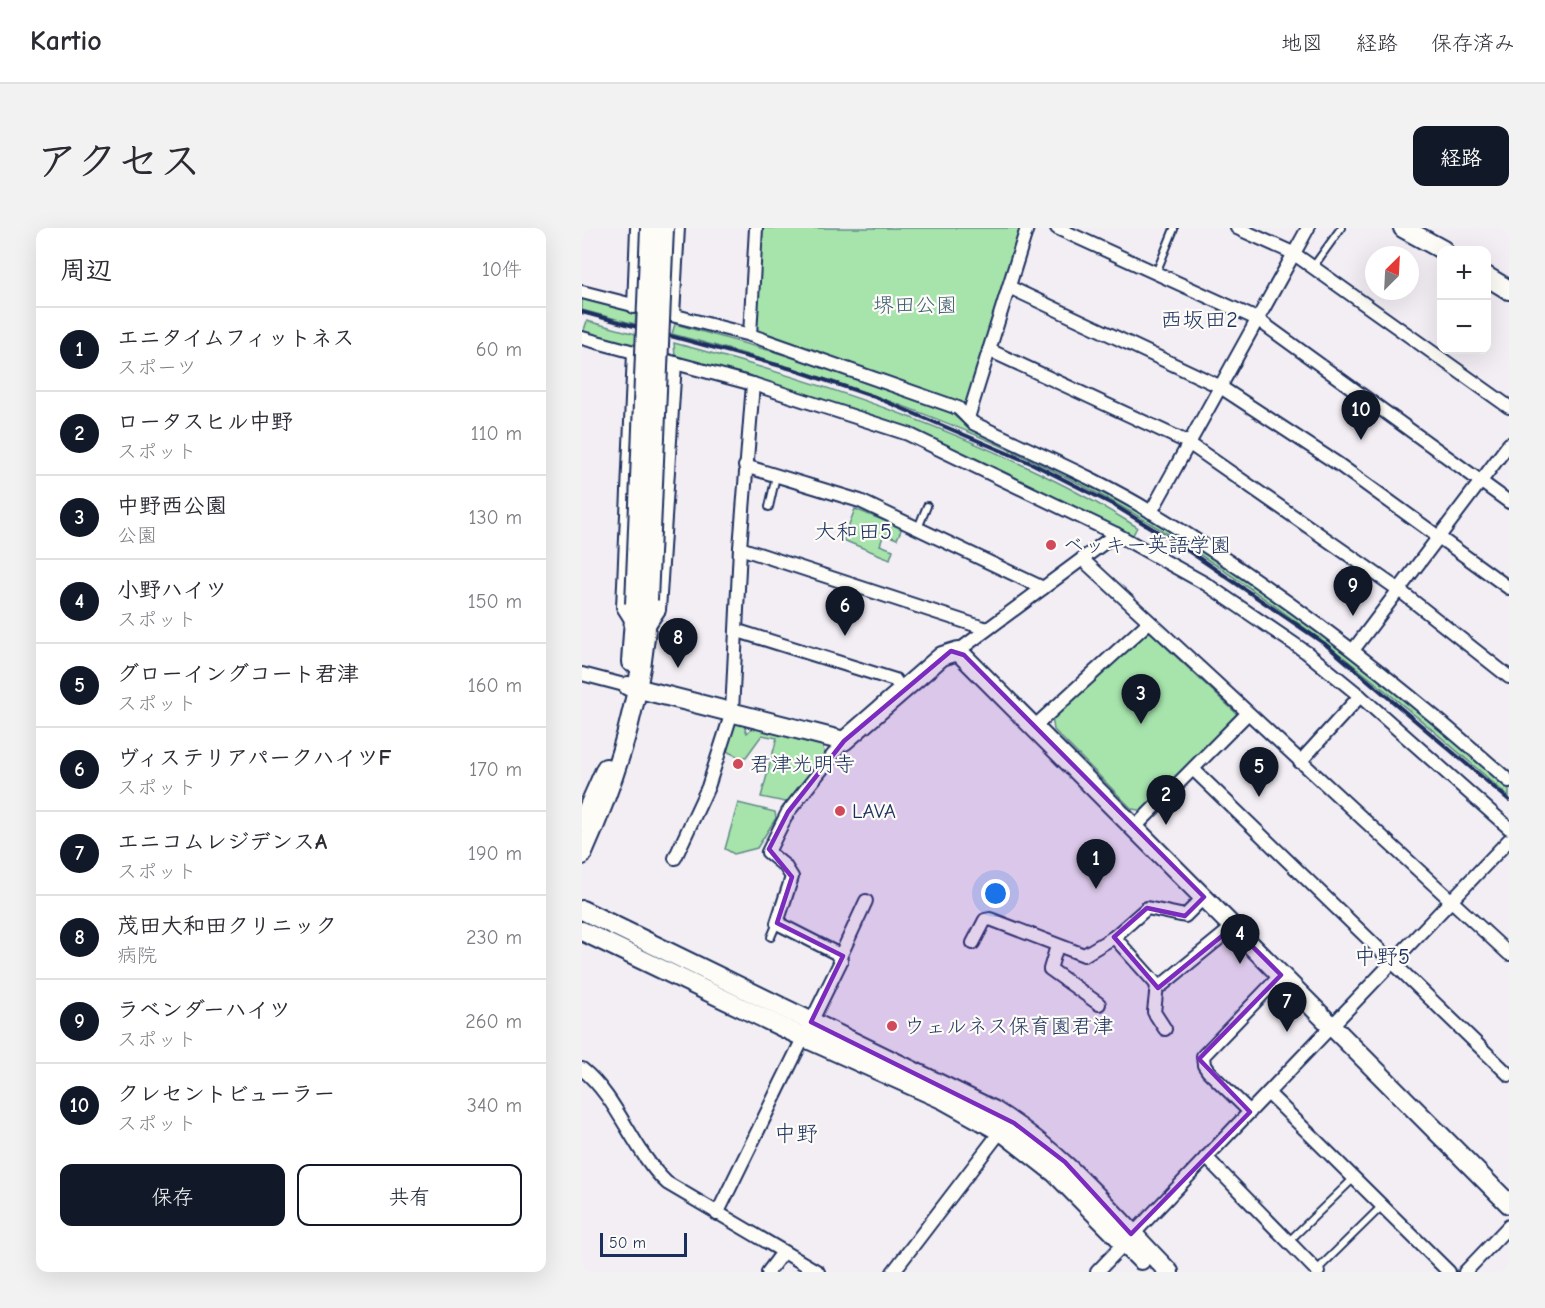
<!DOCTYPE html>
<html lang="ja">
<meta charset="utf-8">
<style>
body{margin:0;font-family:"Comic Neue","Klee One",sans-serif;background:#f2f2f3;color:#2b2b33}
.controls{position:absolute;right:18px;top:18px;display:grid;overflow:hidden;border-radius:12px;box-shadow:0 6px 24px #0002}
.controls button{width:54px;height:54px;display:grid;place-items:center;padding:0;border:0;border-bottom:2px solid #e1e1e2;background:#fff;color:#2b2b33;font:30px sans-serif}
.compass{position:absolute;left:783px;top:18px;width:54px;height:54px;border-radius:50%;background:#fff;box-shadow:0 6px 24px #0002;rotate:24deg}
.scale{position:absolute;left:18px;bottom:15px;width:87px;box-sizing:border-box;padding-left:6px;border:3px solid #1b2f5e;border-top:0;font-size:16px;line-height:21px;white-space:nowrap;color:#1b2f5e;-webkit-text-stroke:4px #fdfcf7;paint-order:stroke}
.you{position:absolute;left:414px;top:666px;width:21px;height:21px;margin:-15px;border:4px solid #fff;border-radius:50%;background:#1a73e8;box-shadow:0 0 0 9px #1a73e833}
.badge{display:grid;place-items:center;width:39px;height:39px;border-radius:50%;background:#111827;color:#fff;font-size:20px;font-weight:700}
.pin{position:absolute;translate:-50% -50px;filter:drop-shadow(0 2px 3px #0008)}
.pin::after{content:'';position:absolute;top:32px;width:21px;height:18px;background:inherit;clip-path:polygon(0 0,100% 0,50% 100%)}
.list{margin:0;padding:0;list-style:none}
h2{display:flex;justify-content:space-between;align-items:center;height:78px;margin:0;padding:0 24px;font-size:26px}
h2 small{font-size:20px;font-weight:400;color:#7c7c81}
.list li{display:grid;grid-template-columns:39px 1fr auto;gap:18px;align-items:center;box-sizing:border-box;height:84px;padding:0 24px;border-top:2px solid #e1e1e2}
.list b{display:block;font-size:22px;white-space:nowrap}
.list p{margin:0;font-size:20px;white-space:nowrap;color:#7c7c81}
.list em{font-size:20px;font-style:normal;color:#7c7c81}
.actions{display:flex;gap:12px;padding:18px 24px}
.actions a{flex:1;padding:14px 0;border:2px solid #111827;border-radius:12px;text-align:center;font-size:21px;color:#111827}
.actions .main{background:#111827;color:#fff}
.map{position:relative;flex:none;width:927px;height:1044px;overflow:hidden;border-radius:12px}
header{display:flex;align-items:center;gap:36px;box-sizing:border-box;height:84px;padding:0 30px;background:#fff;border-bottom:2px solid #e1e1e2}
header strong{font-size:28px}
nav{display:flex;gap:33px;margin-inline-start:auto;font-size:21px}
.intro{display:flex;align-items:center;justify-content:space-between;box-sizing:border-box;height:144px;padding:0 36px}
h1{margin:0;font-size:42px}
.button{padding:15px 27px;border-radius:12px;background:#111827;color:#fff;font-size:21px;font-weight:700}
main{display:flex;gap:36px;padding:0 36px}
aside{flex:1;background:#fff;border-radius:12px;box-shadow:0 6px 24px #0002}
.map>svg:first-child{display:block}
.green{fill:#a6e4ac;stroke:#608a85;stroke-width:1.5}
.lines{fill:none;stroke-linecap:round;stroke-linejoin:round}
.lane-casing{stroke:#1b2f5e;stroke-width:10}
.street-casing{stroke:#1b2f5e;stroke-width:16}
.secondary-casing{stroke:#1b2f5e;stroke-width:22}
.lane{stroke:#fdfcf7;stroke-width:6}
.street{stroke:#fdfcf7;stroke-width:12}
.secondary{stroke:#fdfcf7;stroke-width:18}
.rail{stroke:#1b2f5e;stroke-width:4}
.secondary-bridge-casing{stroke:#1b2f5e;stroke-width:22;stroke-linecap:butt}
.secondary-bridge{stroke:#fdfcf7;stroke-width:18}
.marked{fill:#7b2cbf;fill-opacity:0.2;stroke:#7b2cbf;stroke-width:4.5;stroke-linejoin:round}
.poi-dot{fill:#d1495b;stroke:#fdfcf7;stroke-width:2}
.labels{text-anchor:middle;stroke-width:4.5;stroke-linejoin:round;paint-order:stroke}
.park-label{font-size:21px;fill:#3e5c72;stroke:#fdfcf7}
.poi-label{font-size:21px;fill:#1b2f5e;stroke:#fdfcf7;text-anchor:start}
.neighbourhood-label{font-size:22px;fill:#1b2f5e;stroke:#fdfcf7}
</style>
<header>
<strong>Kartio</strong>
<nav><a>地図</a><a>経路</a><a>保存済み</a></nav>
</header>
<div class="intro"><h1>アクセス</h1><a class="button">経路</a></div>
<main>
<aside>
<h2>周辺<small>10件</small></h2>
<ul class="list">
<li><span class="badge">1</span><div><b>エニタイムフィットネス</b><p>スポーツ</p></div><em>60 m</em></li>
<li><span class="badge">2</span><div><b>ロータスヒル中野</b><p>スポット</p></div><em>110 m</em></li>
<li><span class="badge">3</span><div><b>中野西公園</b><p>公園</p></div><em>130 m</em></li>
<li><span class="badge">4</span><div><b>小野ハイツ</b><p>スポット</p></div><em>150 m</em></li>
<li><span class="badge">5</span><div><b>グローイングコート君津</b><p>スポット</p></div><em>160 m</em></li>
<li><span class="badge">6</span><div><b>ヴィステリアパークハイツF</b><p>スポット</p></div><em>170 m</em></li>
<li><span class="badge">7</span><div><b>エニコムレジデンスA</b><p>スポット</p></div><em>190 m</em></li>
<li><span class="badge">8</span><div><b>茂田大和田クリニック</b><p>病院</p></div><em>230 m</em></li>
<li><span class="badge">9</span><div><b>ラベンダーハイツ</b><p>スポット</p></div><em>260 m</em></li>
<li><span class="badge">10</span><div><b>クレセントビューラー</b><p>スポット</p></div><em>340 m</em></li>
</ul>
<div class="actions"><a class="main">保存</a><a>共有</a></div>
</aside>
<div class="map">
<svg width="927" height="1044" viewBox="0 0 927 1044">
<rect width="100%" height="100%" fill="#f3eef4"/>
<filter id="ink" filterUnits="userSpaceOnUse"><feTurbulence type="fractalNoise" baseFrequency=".0167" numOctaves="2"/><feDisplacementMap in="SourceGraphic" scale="12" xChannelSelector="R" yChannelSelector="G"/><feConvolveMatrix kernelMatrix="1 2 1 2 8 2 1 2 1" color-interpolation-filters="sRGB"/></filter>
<g filter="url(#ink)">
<g class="green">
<polygon points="177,0 441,0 386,174 379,176 283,140 179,107 173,99"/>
<polygon points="0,70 51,84 54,86 53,96 0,82"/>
<polygon points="5,93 54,106 55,114 51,119 1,105"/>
<path d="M93,96l164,46 112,43 13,11 95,44 95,51 84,52 176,132 95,85v9c-110,-99 -224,-191 -351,-269 -149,-91 -317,-150 -486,-194z"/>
<path d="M92,115c156,41 326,98 463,184l-5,10c-75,-38 -148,-79 -227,-108 -75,-27 -153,-50 -230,-72z"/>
<polygon points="273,281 320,300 315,311 302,306 298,317 311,322 308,331 261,312"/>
<polygon points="568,404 656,487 563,583 550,581 472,502 470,489 563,405"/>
<polygon points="155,494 161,496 165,505 172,498 240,516 244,531 208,575 179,569 195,510 180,507 164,529 157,529 144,523 150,498"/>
<polygon points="156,575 193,584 194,590 175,620 152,626 143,621"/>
</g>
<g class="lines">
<g class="lane-casing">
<g id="lane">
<polyline points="731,39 759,0"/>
<polyline points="574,45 592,1"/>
<polyline points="187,279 194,248"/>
<polyline points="336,300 345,278"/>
<polyline points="189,709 195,695"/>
<polyline points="706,1014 772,950"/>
<polyline points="735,1042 800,978"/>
</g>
</g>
<g class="street-casing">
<g id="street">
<polyline points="475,0 675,91 927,274"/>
<polyline points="655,0 711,25 927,179"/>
<polyline points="427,59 637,158 756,236 927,360"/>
<path d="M0,64l168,43 208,73 15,15c60,29 123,55 180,90 129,78 244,168 356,268"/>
<polyline points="52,79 55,0"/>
<polyline points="91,87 96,0"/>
<polyline points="168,107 174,0"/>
<polyline points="0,110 171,156 326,206 534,306 624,356 724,424 778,468 927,600"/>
<polyline points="407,122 605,214 817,362 927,449"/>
<polyline points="386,190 445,0"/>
<polyline points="163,238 278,273 461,360"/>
<polyline points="569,284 726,0"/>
<polyline points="158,320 405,401"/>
<polyline points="500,331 927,726"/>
<polyline points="51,395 41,379 52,125"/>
<polyline points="65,400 77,382 93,135"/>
<polyline points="156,403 313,452 320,463"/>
<polyline points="772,421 927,216"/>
<polyline points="376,423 534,306"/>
<polyline points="0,446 46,458"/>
<polyline points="452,499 567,394"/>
<polyline points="718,534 778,468"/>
<polyline points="611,541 927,847"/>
<polyline points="552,600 665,486"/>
<polyline points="93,630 126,559 150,484 158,320 171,156"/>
<polyline points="532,709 575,757"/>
<polyline points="391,715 403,692 408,691 502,727 532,709 565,680 603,688 622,669"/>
<polyline points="475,718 468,741 517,776"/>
<polyline points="258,729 284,673"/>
<polyline points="575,757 580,757 651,699"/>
<polyline points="575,757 572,784 583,801"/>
<path d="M0,841c37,30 50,81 85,114l151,89"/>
<polyline points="686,865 867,1044"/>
<polyline points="668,884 626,843 622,837 621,828 699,747"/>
<polyline points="624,929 736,1044"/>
<polyline points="135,986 259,733 254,725 195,695 210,649 203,638 186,624 206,584 262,513"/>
<polyline points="186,1044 201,1024"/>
<polyline points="311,1044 418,904"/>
<polyline points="515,1044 927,612"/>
<polyline points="883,1044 927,998"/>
</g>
</g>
<g class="secondary-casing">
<g id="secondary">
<polyline points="821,0 861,22"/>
<polyline points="904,48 927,62"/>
<polyline points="49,434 53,376"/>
<polyline points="46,458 262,513 360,428 376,423 927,976"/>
<polyline points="0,594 24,540"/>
<path d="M0,627c37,-83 62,-164 66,-255"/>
<path d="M0,682l411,200c73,45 117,102 176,162"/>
<polyline points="0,703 221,809 360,871 423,906 473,945 559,1032"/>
</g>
</g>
<use href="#lane" class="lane"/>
<use href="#street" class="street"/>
<use href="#secondary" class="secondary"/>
<polyline class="rail" points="0,84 210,141 293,169 451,236 530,276 602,320 743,416 927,572"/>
<g class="secondary-bridge-casing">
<g id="secondary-bridge">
<polyline points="66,372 82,0"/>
<polyline points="53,376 68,0"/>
</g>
</g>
<use href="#secondary-bridge" class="secondary-bridge"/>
</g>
</g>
<path class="marked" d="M369,423l13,4 240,242 -19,19 -38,-8 -33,29 44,51 75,-61 48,48 -82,84 51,53 -119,122 -66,-72 -51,-39 -203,-101 32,-66 -66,-33 15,-46 -23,-28 19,-37 56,-71z"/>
<g class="poi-dot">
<circle cx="469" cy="317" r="6"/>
<circle cx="156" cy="536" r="6"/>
<circle cx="258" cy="583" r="6"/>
<circle cx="310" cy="798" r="6"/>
</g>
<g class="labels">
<g class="park-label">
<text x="333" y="84">堺田公園</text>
</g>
<g class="poi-label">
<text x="481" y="324">ベッキー英語学園</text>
<text x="168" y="543">君津光明寺</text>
<text x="270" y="590">LAVA</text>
<text x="322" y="805">ウェルネス保育園君津</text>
</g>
<g class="neighbourhood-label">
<text x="617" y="99">西坂田2</text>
<text x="271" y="311">大和田5</text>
<text x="800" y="736">中野5</text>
<text x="214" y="913">中野</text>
</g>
</g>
</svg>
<div class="controls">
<button>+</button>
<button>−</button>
</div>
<svg class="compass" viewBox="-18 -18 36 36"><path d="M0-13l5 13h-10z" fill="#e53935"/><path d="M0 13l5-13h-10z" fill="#7c7c81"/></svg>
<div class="scale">50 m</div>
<div class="you"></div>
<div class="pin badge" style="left:514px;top:661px">1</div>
<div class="pin badge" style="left:584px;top:597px">2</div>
<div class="pin badge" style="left:559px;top:496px">3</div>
<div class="pin badge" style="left:658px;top:736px">4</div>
<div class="pin badge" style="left:677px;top:569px">5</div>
<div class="pin badge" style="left:263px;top:408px">6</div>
<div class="pin badge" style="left:705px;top:804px">7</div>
<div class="pin badge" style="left:96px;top:440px">8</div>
<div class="pin badge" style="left:771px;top:388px">9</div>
<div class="pin badge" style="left:779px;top:212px">10</div>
</div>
</main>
